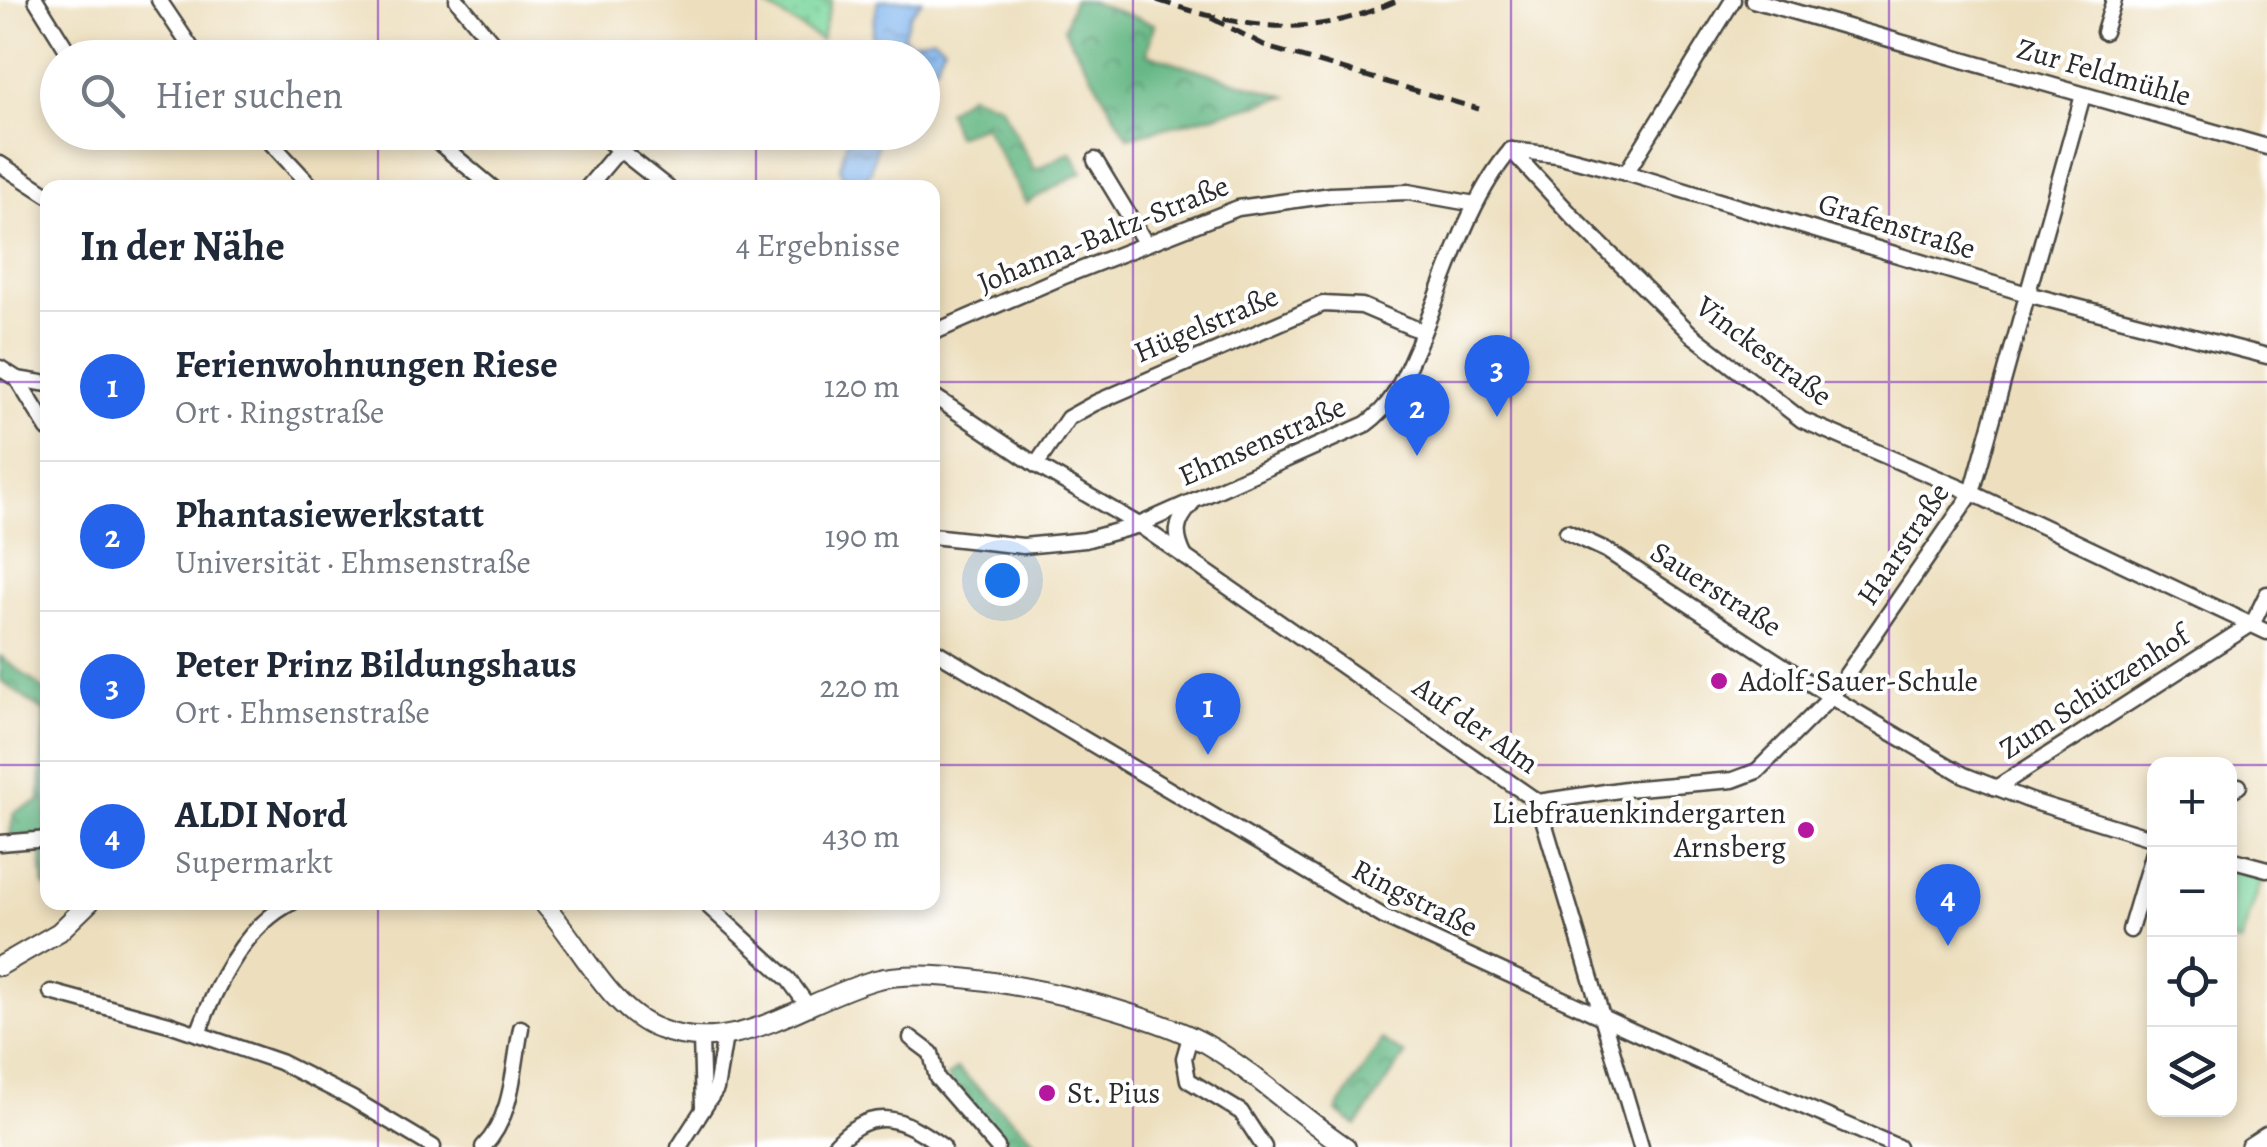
<!DOCTYPE html>
<html lang="de">
<meta charset="utf-8">
<style>
body{margin:0;font-family:Alegreya,serif;background:#f2f2f3;color:#1f2937}
.controls{position:absolute;right:30px;bottom:30px;display:grid;overflow:hidden;border-radius:20px;box-shadow:0 5px 15px #0003}
.controls button{width:90px;height:90px;display:grid;place-items:center;padding:0;border:0;border-bottom:2px solid #e0e1e3;background:#fff;color:#1f2937;font:50px sans-serif}
.you{position:absolute;left:1002px;top:580px;width:35px;height:35px;margin:-25px;border:8px solid #fff;border-radius:50%;background:#1a73e8;box-shadow:0 0 0 15px #1a73e833}
.badge{display:grid;place-items:center;width:65px;height:65px;border-radius:50%;background:#2563eb;color:#fff;font-size:32px;font-weight:700}
.pin{position:absolute;translate:-50% -82px;filter:drop-shadow(0 2px 5px #0008)}
.pin::after{content:'';position:absolute;top:52px;width:35px;height:30px;background:inherit;clip-path:polygon(0 0,100% 0,50% 100%)}
.list{margin:0;padding:0;list-style:none}
h2{display:flex;justify-content:space-between;align-items:center;height:130px;margin:0;padding:0 40px;font-size:42px}
h2 small{font-size:32px;font-weight:400;color:#747a83}
.list li{display:grid;grid-template-columns:65px 1fr auto;gap:30px;align-items:center;box-sizing:border-box;height:150px;padding:0 40px;border-top:2px solid #e0e1e3}
.list b{display:block;font-size:38px;white-space:nowrap}
.list p{margin:0;font-size:32px;white-space:nowrap;color:#747a83}
.list em{font-size:32px;font-style:normal;color:#747a83}
.icon{flex:none;width:55px;height:55px;fill:none;stroke:currentColor;stroke-width:2;stroke-linecap:round;stroke-linejoin:round}
.map{position:relative;flex:none;width:2267px;height:1147px;overflow:hidden}
.search{position:absolute;background:#fff;box-shadow:0 5px 15px #0003;left:40px;top:40px;width:900px;height:110px;display:flex;align-items:center;gap:25px;box-sizing:border-box;padding:0 35px;border-radius:55px;color:#747a83;font-size:38px}
.panel{position:absolute;background:#fff;box-shadow:0 5px 15px #0003;left:40px;top:180px;width:900px;height:730px;border-radius:20px}
.map>svg:first-child{display:block}
.grass{fill:url(#grass-dots);stroke:#548164;stroke-width:2.5}
.forest{fill:url(#forest-crowns);stroke:#487258;stroke-width:2.5}
.park{fill:#7dd79e;stroke:#548164;stroke-width:2.5}
.water{fill:url(#water-ripples);stroke:#56708c;stroke-width:2.5}
.lines{fill:none;stroke-linecap:round;stroke-linejoin:round}
.minor-casing{stroke:#484641;stroke-width:19}
.tertiary-casing{stroke:#484641;stroke-width:22}
.minor{stroke:#fff;stroke-width:14}
.tertiary{stroke:#fff;stroke-width:18}
.rail{stroke:#2b2b2b;stroke-width:5;stroke-dasharray:15 8;stroke-linecap:butt}
.grid{fill:none;stroke:#7b2cbf;stroke-width:2.5;stroke-opacity:0.55}
.poi-dot{fill:#b5179e;stroke:#fff;stroke-width:4}
.labels{text-anchor:middle;stroke-width:8;stroke-linejoin:round;paint-order:stroke}
.street-label{font-size:30px;fill:#2b2b2b;stroke:#fff}
.poi-label{font-size:30px;fill:#2b2b2b;stroke:#fff;text-anchor:start}
</style>
<div class="map">
<svg width="2267" height="1147" viewBox="0 0 2267 1147">
<defs>
<pattern id="grass-dots" width="8" height="8" patternUnits="userSpaceOnUse" patternTransform="scale(2.5)"><rect width="8" height="8" fill="#7dd79e"/><path d="M2 2h.1M6 6h.1" fill="none" stroke="#6cb988" stroke-width="1.8" stroke-linecap="round"/></pattern>
<pattern id="forest-crowns" width="20" height="18" patternUnits="userSpaceOnUse" patternTransform="scale(2.5)"><rect width="20" height="18" fill="#66b885"/><path d="M2 6a3 3 0 1 1 6 0M12 15a3 3 0 1 1 6 0" fill="none" stroke="#54966d"/></pattern>
<pattern id="water-ripples" width="26" height="14" patternUnits="userSpaceOnUse" patternTransform="scale(2.5)"><rect width="26" height="14" fill="#80b5ee"/><path d="M2 4q2-2 4 0t4 0M15 11q2-2 4 0t4 0" fill="none" stroke="#6993c1"/></pattern>
</defs>
<rect width="100%" height="100%" fill="#fff"/>
<filter id="ink" filterUnits="userSpaceOnUse"><feTurbulence type="fractalNoise" baseFrequency=".01" numOctaves="2"/><feDisplacementMap in="SourceGraphic" scale="20" xChannelSelector="R" yChannelSelector="G"/><feConvolveMatrix kernelMatrix="1 2 1 2 8 2 1 2 1" color-interpolation-filters="sRGB"/></filter>
<filter id="wash" filterUnits="userSpaceOnUse"><feTurbulence type="fractalNoise" baseFrequency=".0048" numOctaves="4" result="noise"/><feDisplacementMap in="SourceGraphic" scale="40" xChannelSelector="R" yChannelSelector="G"/><feGaussianBlur stdDeviation="2.25" result="paint"/><feColorMatrix in="noise" values="0 0 0 0 0 0 0 0 0 0 0 0 0 0 0 0 0 1.4 0 .05"/><feComposite in="paint" operator="in"/></filter>
<g filter="url(#wash)">
<rect width="100%" height="100%" fill="#eddfbe"/>
<polygon class="grass" points="757,0 832,0 821,40"/>
<g class="forest">
<polygon points="1073,0 1086,0 1154,24 1147,54 1287,97 1128,137 1064,29"/>
<polygon points="969,95 1000,105 1035,170 1071,152 1082,172 1026,203 984,125 956,136 947,111"/>
<polygon points="0,656 47,692 47,888 44,885 39,835 10,835 14,812 40,801 44,712 0,680"/>
<polygon points="1382,1040 1405,1055 1357,1126 1336,1111"/>
<polygon points="957,1069 1043,1147 1009,1147 947,1077"/>
</g>
<polygon class="park" points="2230,870 2262,879 2240,943 2230,940"/>
<g class="water">
<polygon points="878,0 922,0 910,15 903,37 911,42 933,37 944,46 935,67 923,74 922,58 868,57"/>
<polygon points="849,133 880,133 871,171 864,181 842,176 840,167"/>
</g>
</g>
<g filter="url(#ink)">
<g class="lines">
<g class="minor-casing">
<g id="minor">
<polyline points="36,0 72,58"/>
<polyline points="159,0 198,58"/>
<polyline points="457,0 505,58"/>
<polyline points="1753,0 2267,147"/>
<polyline points="2104,32 2114,0"/>
<polyline points="261,132 313,188"/>
<polyline points="426,132 493,188"/>
<polyline points="597,132 668,188"/>
<polyline points="1511,150 1574,218 1691,334 1802,420 1972,493 2267,632"/>
<polyline points="1511,150 1557,155 1626,173 2027,294 2267,356"/>
<polyline points="1095,160 1146,244"/>
<polyline points="0,164 48,195"/>
<polyline points="1626,173 1733,0"/>
<polyline points="587,188 619,150"/>
<polyline points="932,333 1062,277 1238,208 1331,195 1408,192 1475,204"/>
<polyline points="0,368 17,379 48,384"/>
<polyline points="17,379 48,429"/>
<polyline points="932,395 1036,465 1139,525 1538,802 1641,1147"/>
<polyline points="1036,465 1068,418 1095,403 1323,304 1362,306 1423,332"/>
<polyline points="1567,532 1606,550 1831,697 1964,775 2031,801 2154,839"/>
<path d="M932,536l91,10 62,-6 54,-15 227,-101c30,-22 36,-44 51,-77 27,-62 50,-147 94,-197"/>
<path d="M1185,557c-11,-22 -10,-34 6,-52"/>
<polyline points="932,649 1384,917 1702,1063 1898,1147"/>
<polyline points="1996,788 2253,623 2267,594"/>
<polyline points="2230,791 2239,786"/>
<polyline points="1538,802 1626,789 1733,780 1757,771 1831,697 1972,493 2083,95"/>
<polyline points="0,843 48,839"/>
<polyline points="2230,859 2267,869"/>
<polyline points="704,902 789,980 808,1006"/>
<polyline points="2130,930 2154,849"/>
<polyline points="51,992 169,1024 280,1062 351,1098 433,1147"/>
<path d="M198,1034c17,-47 47,-109 95,-132"/>
<polyline points="1190,1037 1184,1058 1188,1080 1241,1112 1264,1147"/>
<polyline points="911,1038 931,1053 937,1078 997,1147"/>
<polyline points="701,1039 703,1107"/>
<path d="M483,1147c30,-30 30,-78 38,-119"/>
<polyline points="679,1147 716,1089 725,1036"/>
<path d="M833,1147c39,-44 69,-30 110,0"/>
</g>
</g>
<g class="tertiary-casing">
<g id="tertiary">
<path d="M542,902c36,38 67,109 117,127 76,30 144,-29 216,-49 72,-19 265,27 331,64 50,29 92,71 140,103"/>
<polyline points="0,966 59,932 90,902"/>
<polyline points="2250,1147 2267,1136"/>
</g>
</g>
<use href="#minor" class="minor"/>
<use href="#tertiary" class="tertiary"/>
<g class="rail">
<path d="M1157,0c90,30 153,40 241,0"/>
<polyline points="1211,18 1270,48 1479,109"/>
</g>
</g>
</g>
<path class="grid" d="M378,0v58M756,0v58M1133,0v1147M1511,0v1147M1889,0v1147M378,132v56M756,132v56M0,382h48M932,382h1335M0,765h48M932,765h1222M2230,765h37M378,902v245M756,902v245"/>
<g class="poi-dot">
<circle cx="1719" cy="681" r="10"/>
<circle cx="1806" cy="830" r="10"/>
<circle cx="1047" cy="1093" r="10"/>
</g>
<g class="labels">
<g class="street-label">
<text transform="translate(2104 72) rotate(16)" y="10">Zur Feldmühle</text>
<text transform="translate(1897 226) rotate(17)" y="10">Grafenstraße</text>
<text transform="translate(1103 234) rotate(-22)" y="10">Johanna-Baltz-Straße</text>
<text transform="translate(1206 324) rotate(-23)" y="10">Hügelstraße</text>
<text transform="translate(1764 351) rotate(37)" y="10">Vinckestraße</text>
<text transform="translate(1262 441) rotate(-24)" y="10">Ehmsenstraße</text>
<text transform="translate(1903 544) rotate(-56)" y="10">Haarstraße</text>
<text transform="translate(1716 589) rotate(33)" y="10">Sauerstraße</text>
<text transform="translate(2094 692) rotate(-33)" y="10">Zum Schützenhof</text>
<text transform="translate(1476 725) rotate(35)" y="10">Auf der Alm</text>
<text transform="translate(1415 898) rotate(27)" y="10">Ringstraße</text>
</g>
<g class="poi-label">
<text x="1739" y="691">Adolf-Sauer-Schule</text>
<text x="1786" y="823" text-anchor="end">Liebfrauenkindergarten<tspan x="1786" dy="34">Arnsberg</tspan></text>
<text x="1067" y="1103">St. Pius</text>
</g>
</g>
</svg>
<div class="controls">
<button>+</button>
<button>−</button>
<button><svg class="icon" aria-label="locate" viewBox="0 0 24 24"><circle cx="12" cy="12" r="6"/><path d="M12 2v4M12 18v4M2 12h4M18 12h4"/></svg></button>
<button><svg class="icon" aria-label="layers" viewBox="0 0 24 24"><path d="M12 4l9 5-9 5-9-5zM3 14l9 5 9-5"/></svg></button>
</div>
<div class="you"></div>
<div class="pin badge" style="left:1208px;top:755px">1</div>
<div class="pin badge" style="left:1417px;top:456px">2</div>
<div class="pin badge" style="left:1497px;top:417px">3</div>
<div class="pin badge" style="left:1948px;top:946px">4</div>
<div class="search"><svg class="icon" aria-label="search" viewBox="0 0 24 24"><circle cx="10" cy="10" r="6"/><path d="M15 15l6 6"/></svg>Hier suchen</div>
<section class="panel">
<h2>In der Nähe<small>4 Ergebnisse</small></h2>
<ul class="list">
<li><span class="badge">1</span><div><b>Ferienwohnungen Riese</b><p>Ort · Ringstraße</p></div><em>120 m</em></li>
<li><span class="badge">2</span><div><b>Phantasiewerkstatt</b><p>Universität · Ehmsenstraße</p></div><em>190 m</em></li>
<li><span class="badge">3</span><div><b>Peter Prinz Bildungshaus</b><p>Ort · Ehmsenstraße</p></div><em>220 m</em></li>
<li><span class="badge">4</span><div><b>ALDI Nord</b><p>Supermarkt</p></div><em>430 m</em></li>
</ul>
</section>
</div>
